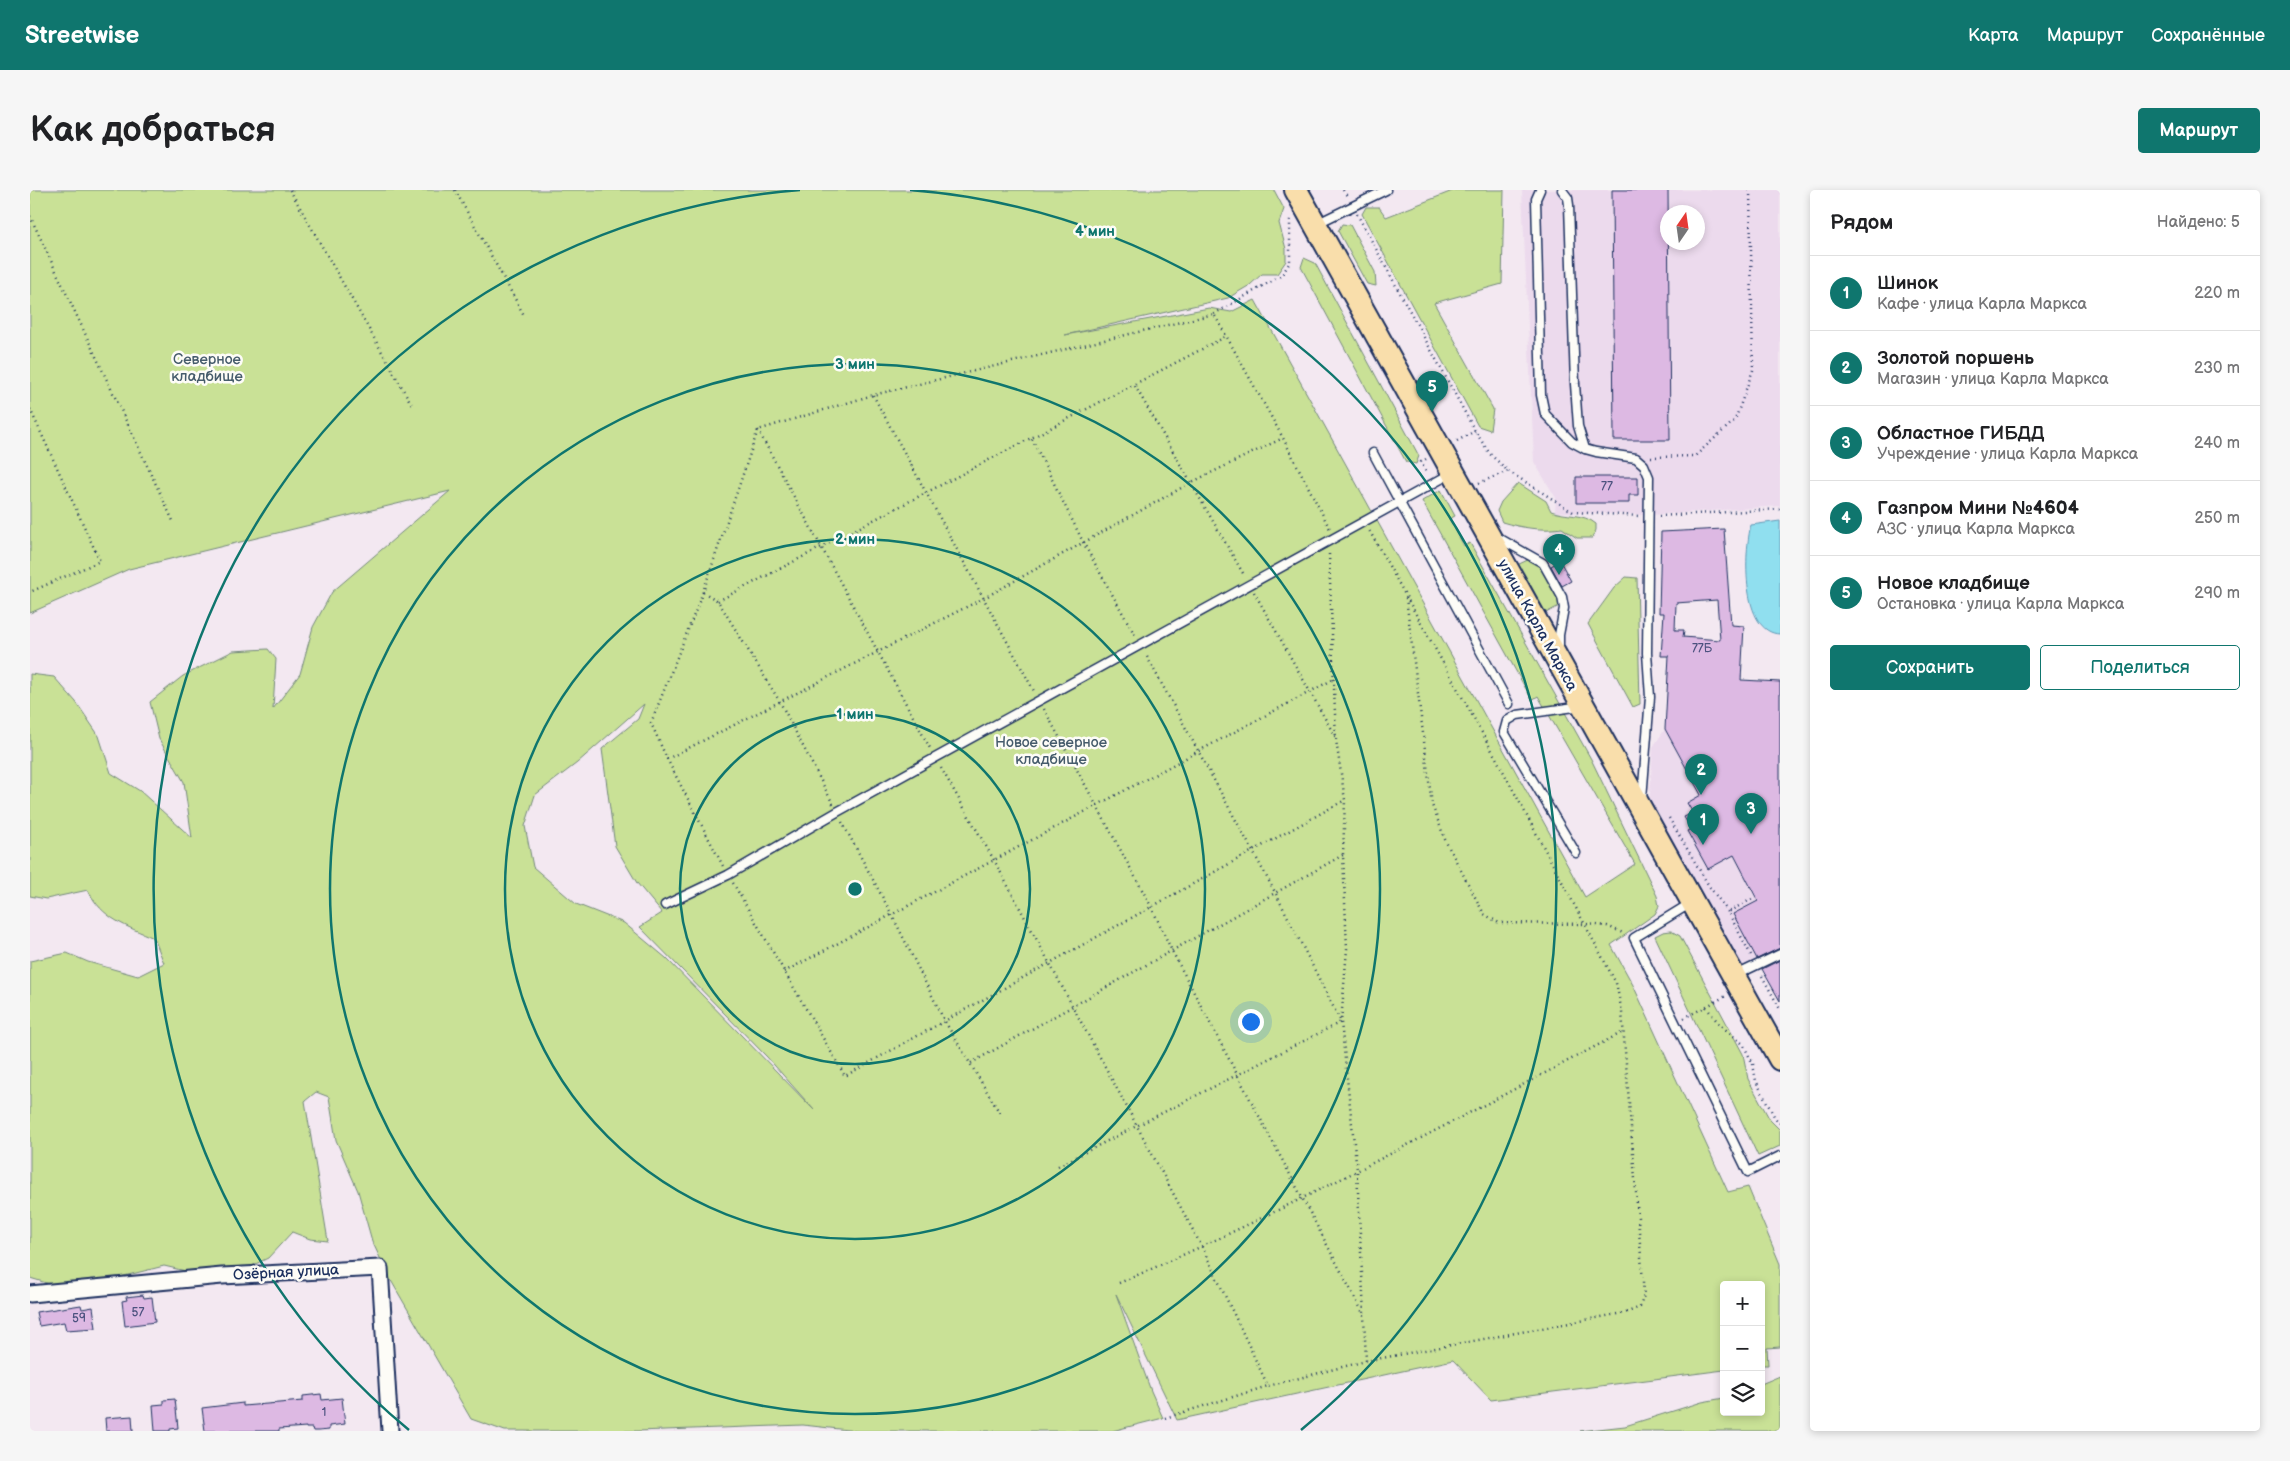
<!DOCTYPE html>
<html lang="ru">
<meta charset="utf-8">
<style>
body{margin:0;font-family:"Balsamiq Sans",sans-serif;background:#f6f6f6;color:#202124}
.controls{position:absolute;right:15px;bottom:15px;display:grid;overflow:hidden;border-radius:5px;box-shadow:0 2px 8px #0003}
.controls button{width:45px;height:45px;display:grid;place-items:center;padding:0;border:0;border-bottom:1px solid #e0e0e0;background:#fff;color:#202124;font:25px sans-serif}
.compass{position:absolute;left:1630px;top:15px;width:45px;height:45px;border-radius:50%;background:#fff;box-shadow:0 2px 8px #0003;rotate:13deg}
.you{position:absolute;left:1220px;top:831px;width:18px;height:18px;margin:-12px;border:4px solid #fff;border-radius:50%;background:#1a73e8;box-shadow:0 0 0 8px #1a73e833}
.badge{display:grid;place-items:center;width:32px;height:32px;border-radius:50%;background:#0f766e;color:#fff;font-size:16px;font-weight:700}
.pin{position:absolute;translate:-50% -41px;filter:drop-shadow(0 1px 2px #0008)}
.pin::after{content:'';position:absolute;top:26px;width:18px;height:15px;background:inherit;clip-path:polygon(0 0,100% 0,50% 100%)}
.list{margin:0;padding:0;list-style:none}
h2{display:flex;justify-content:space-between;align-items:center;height:65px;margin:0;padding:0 20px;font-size:21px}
h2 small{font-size:16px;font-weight:400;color:#757577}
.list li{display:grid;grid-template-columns:32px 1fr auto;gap:15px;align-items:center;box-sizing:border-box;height:75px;padding:0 20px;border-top:1px solid #e0e0e0}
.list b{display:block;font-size:19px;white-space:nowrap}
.list p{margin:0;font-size:16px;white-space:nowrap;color:#757577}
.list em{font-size:16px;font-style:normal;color:#757577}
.actions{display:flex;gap:10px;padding:15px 20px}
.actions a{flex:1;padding:11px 0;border:1px solid #0f766e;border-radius:5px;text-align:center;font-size:18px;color:#0f766e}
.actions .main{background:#0f766e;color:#fff}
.icon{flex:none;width:28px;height:28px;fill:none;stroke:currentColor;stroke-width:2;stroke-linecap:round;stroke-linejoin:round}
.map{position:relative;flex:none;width:1750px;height:1241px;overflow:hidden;border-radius:5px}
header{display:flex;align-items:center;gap:30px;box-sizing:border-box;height:70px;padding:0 25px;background:#0f766e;color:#fff}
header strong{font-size:24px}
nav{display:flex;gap:28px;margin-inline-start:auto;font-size:18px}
.intro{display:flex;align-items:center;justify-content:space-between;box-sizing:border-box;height:120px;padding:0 30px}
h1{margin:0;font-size:35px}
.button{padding:12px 22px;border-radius:5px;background:#0f766e;color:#fff;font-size:18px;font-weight:700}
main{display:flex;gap:30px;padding:0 30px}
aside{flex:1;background:#fff;border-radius:5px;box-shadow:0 2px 8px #0003}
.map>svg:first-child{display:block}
.built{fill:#ecdaed;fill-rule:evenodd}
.green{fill:#c9e196;stroke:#72887a;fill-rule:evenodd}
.water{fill:#90dfef;stroke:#6199b5}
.building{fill:#ddb9e3;stroke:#1b2f5e;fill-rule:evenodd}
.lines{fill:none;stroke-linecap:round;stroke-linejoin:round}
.service-casing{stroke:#1b2f5e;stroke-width:11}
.minor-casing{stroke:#1b2f5e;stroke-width:19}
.primary-casing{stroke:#1b2f5e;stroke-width:26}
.path{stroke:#1b2f5e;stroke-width:2.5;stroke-dasharray:1 4;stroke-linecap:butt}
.service{stroke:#fdfcf7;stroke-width:8}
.minor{stroke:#fdfcf7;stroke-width:15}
.primary{stroke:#f9deab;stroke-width:22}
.ring{fill:none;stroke:#0f766e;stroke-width:2.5}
.labels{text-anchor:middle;stroke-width:5;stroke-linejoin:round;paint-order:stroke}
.number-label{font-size:12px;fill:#4c527f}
.park-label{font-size:15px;fill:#465c6c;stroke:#fdfcf7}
.street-label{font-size:15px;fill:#1b2f5e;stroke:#fdfcf7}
.centre{fill:#0f766e;stroke:#fdfcf7;stroke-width:2.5}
.ring-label{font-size:15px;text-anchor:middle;font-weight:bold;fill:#0f766e;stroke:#fdfcf7;stroke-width:5;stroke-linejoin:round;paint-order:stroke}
</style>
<header>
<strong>Streetwise</strong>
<nav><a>Карта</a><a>Маршрут</a><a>Сохранённые</a></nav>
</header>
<div class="intro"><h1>Как добраться</h1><a class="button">Маршрут</a></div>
<main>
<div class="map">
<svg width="1750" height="1241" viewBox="0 0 1750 1241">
<rect width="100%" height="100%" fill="#f3e8f1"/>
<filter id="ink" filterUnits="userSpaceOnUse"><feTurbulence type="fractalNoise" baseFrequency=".02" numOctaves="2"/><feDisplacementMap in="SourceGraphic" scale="10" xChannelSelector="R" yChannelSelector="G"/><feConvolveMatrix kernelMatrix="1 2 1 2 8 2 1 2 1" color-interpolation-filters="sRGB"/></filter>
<g filter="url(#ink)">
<g class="built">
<path d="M1492,0h258v316l-129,9 -96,-3 1,-14 -22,-36zM1638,22h30v30h-30z"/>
<polygon points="1635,539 1713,682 1750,758 1705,779 1619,617 1623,557"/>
</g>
<g class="green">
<path d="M0,0h1244l10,19 -5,14 7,26v12l-9,13h-15l-12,11 -22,13 -163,37 144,-27 22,4 24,-12 330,597 50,-33 -97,-168 -6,4 -110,-199 19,-11 14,26 -6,3 15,27 6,-3 121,216 66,137 2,10 -4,8 -44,31 22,40 95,207 20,-5 32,77v83l-13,1 1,17h-7v-80h-37v85l-233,30 -38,-40 -276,60 -61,-126 35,97 12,27 -51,13h-255l-54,-6 -166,6h-132l-34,-12 -82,-142 -17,-36 -14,-50 -22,-51 -7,-43 -13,-5 -11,9 23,140 -18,-2 -18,-7 -24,26 -29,14h-49l-26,-6 -52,13 -62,5 -20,-6v-317l37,-8 21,9 50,14 26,-13 -10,-25c-28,-12 -52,-19 -66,-48l-42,9 -16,-3v-222l24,3 22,25 23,34 12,37 29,18 52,47 -8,-56 -25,-43 -9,-37 33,-26 50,-25 35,-2 8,10 -3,50 27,-35 13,-47 19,-35 118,-101 -321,78 -99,44zM614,514l-6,15 -36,30 13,97 22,37 25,30 -22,14 127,130 47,53 -148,-152 -42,-35 -48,-19 -43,-37 -8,-41 10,-31 42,-32z"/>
<polygon points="1425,0 1474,0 1472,94 1404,113 1463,219 1460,240 1448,236 1332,24 1336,17 1349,17 1356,27"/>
<polygon points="1312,34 1320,35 1345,82 1346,96 1337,94 1308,41"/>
<polygon points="1274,68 1285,73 1389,266 1386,274 1376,272 1271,77"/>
<path d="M1488,293l28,18 5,10c16,6 32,2 45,13v6l-4,8h-15l-15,-10c-20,3 -40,0 -60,-6l-5,-11 4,-9z"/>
<path d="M1502,368c15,9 25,30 29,47l-17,9 -27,-49z"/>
<polygon points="1596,387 1607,388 1610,514 1603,517 1558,434 1584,398"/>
<polygon points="1641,741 1650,746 1713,864 1718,889 1740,930 1750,940 1750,956 1728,966 1625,746 1633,742"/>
<polygon points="1750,1186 1750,1241 1550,1241 1595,1236 1672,1212 1694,1208 1694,1222 1731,1222 1731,1194"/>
</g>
<path class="water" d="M1750,331v113c-39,-1 -36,-83 -29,-109z"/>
<g class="building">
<polygon points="1582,0 1638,0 1640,250 1584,250"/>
<polygon points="1546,287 1608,287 1608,305 1599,305 1599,313 1546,313"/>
<path d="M1694,339l7,96 13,1 -3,54 39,2v266l-23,11 -24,-45 25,-13 -24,-46 -26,14 -21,-38 4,-2 -7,-12 9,-4 -6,-10 14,-8 -36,-66 4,-73h-8l3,-43h-5l2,-81zM1687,410l3,40 -37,-3 1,-7h-9l1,-27z"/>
<polygon points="1530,371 1541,391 1532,396 1521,376"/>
<polygon points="1750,770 1750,811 1732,779"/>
<polygon points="113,1105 114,1108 122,1107 125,1132 95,1136 92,1111 97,1110 96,1107"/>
<polygon points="51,1115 52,1119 63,1117 66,1138 36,1140 34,1132 9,1136 6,1122"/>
<polygon points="291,1204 292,1210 312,1208 315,1234 299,1236 299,1240 289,1241 283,1241 282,1238 276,1238 276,1237 249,1239 249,1241 175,1241 172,1218 213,1213 213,1216 273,1211 273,1206"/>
<polygon points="145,1209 148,1238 140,1239 140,1241 125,1241 123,1215 134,1214 134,1210"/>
<polygon points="102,1226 103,1241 76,1241 75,1228"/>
</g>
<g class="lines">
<g class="service-casing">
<g id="service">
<polyline points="1510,0 1506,9 1511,205 1515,224 1542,252 1555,259 1566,262 1606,268 1614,275 1619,287 1617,463 1620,507 1612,609"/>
<polyline points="1532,0 1538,8 1539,15 1545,194 1548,236 1555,259"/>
<polyline points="1286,34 1356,0"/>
<polyline points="1343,263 1479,514"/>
<polyline points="1467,347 1513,373 1532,407 1534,418 1529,445 1529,458"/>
<polyline points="1546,663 1474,542 1477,531 1487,525 1552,516"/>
<polyline points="1661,713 1604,748 1718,982 1750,966"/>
<polyline points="635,715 698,685 807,622 1422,283"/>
<polyline points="1706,785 1750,764"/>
</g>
</g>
<g class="minor-casing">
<polyline id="minor" points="0,1104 192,1086 350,1078 360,1241"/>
</g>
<g class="primary-casing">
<polyline id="primary" points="1266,0 1750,869"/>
</g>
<g class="path">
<polyline points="260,0 382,215"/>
<polyline points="425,0 495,127"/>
<polyline points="1313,0 1317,6"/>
<polyline points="1327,24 1445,241 1460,264 1478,281 1543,322 1609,326"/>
<polyline points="0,26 144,333"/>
<polyline points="1184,124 1252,85 1260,72 1260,29"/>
<polyline points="1105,196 1214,385"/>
<polyline points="843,205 1004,501"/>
<polyline points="0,219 70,371 0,402"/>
<polyline points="728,240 901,560"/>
<polyline points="1002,249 1054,354 1106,447"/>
<polyline points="1427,251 1445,241"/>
<polyline points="1621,267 1665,266 1705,230 1723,180 1720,0"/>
<polyline points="1396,269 1391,272 1397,284"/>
<polyline points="1449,293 1478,281"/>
<polyline points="1629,326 1750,319"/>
<polyline points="1299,364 1306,550 1315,610 1313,665 1317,759 1311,832 1327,981 1334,1124"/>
<polyline points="673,402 621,533 637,569 693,676"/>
<polyline points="1224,402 1306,548"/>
<polyline points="1376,408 1402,615 1416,652 1454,724 1469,733 1556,734 1577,736 1595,744"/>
<polyline points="688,411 1197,146"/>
<polyline points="1014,519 1122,718 1142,761 1334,1125 1336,1171"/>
<polyline points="637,569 954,408 1162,292 1253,248"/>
<polyline points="911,578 964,670 1172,1057 1238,1196 1336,1171 1598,1122 1610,1117 1614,1105 1592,822 1586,793 1465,566 1339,340"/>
<polyline points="803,614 750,512 688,411 673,402 728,240 843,205 1184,124 1253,248 1300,339"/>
<polyline points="1639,628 1679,696 1698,722"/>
<polyline points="812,632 862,725 914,830 971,925"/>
<polyline points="703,693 815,886 1315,610"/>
<polyline points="1722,709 1698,722 1722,767"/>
<polyline points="754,782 1304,489"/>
<polyline points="1732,786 1750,819"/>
<polyline points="1676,817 1690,835 1713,854 1723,874 1726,891 1745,928 1750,933"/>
<polyline points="1654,828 1696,806"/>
<polyline points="941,873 1313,665"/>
<polyline points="1028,976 1311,832 1246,704 1116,465"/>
<path d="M1089,1093c173,-74 338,-164 504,-251"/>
<polyline points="1135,1228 1238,1196"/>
</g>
<use href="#service" class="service"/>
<use href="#minor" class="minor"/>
<use href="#primary" class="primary"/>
</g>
</g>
<g class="ring">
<circle cx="825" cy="699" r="175"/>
<circle cx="825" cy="699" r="350"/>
<circle cx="825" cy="699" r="525"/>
<path d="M379 1240A701 701 0 0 1 770 0M880 0A701 701 0 0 1 1271 1240"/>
</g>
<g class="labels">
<g class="number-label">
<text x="1577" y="300">77</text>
<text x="1672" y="462">77Б</text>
<text x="108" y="1126">57</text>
<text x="49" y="1132">59</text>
<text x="294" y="1226">1</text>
</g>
<g class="park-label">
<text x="177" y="174">Северное<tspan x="177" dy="17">кладбище</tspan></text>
<text x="1021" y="557">Новое северное<tspan x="1021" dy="17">кладбище</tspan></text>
</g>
<g class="street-label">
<text transform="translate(1508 435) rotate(61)" y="5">улица Карла Маркса</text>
<text transform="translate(256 1082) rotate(-3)" y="5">Озёрная улица</text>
</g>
</g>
<circle cx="825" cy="699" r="8" class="centre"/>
<g class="ring-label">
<text x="1065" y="46">4 мин</text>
<text x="825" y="179">3 мин</text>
<text x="825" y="354">2 мин</text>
<text x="825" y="529">1 мин</text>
</g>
</svg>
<div class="controls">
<button>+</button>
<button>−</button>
<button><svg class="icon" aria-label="layers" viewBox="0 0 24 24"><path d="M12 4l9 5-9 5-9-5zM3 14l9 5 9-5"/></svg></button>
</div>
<svg class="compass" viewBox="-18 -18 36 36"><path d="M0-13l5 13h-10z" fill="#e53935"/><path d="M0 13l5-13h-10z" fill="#757577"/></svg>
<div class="you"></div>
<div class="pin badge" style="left:1673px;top:655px">1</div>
<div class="pin badge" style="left:1671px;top:605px">2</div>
<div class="pin badge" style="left:1721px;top:644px">3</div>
<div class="pin badge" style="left:1529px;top:385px">4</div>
<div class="pin badge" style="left:1402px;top:222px">5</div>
</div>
<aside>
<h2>Рядом<small>Найдено: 5</small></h2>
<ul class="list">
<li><span class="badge">1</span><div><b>Шинок</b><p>Кафе · улица Карла Маркса</p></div><em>220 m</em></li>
<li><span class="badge">2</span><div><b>Золотой поршень</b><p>Магазин · улица Карла Маркса</p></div><em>230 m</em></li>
<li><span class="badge">3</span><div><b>Областное ГИБДД</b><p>Учреждение · улица Карла Маркса</p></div><em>240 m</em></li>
<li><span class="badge">4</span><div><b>Газпром Мини №4604</b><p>АЗС · улица Карла Маркса</p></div><em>250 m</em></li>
<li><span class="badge">5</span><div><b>Новое кладбище</b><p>Остановка · улица Карла Маркса</p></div><em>290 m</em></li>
</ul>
<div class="actions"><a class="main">Сохранить</a><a>Поделиться</a></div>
</aside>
</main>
